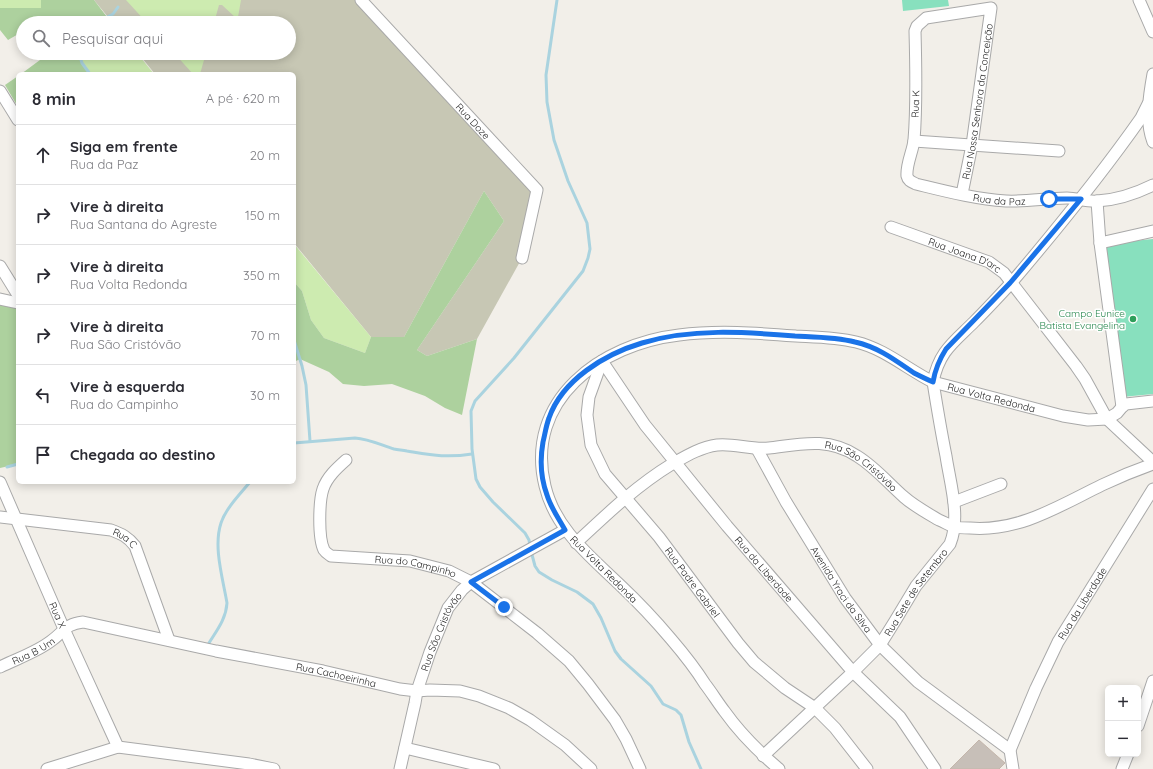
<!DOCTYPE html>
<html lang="pt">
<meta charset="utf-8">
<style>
body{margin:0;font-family:Quicksand,sans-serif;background:#f2f2f3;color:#2b2b33}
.controls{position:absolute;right:12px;bottom:12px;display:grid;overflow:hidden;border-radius:6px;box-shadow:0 2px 10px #0003}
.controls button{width:36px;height:36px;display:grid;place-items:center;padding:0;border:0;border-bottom:1px solid #e1e1e2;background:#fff;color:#2b2b33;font:20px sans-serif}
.stop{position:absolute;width:12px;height:12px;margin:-9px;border:3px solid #1a73e8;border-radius:50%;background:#fff}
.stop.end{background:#1a73e8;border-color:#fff;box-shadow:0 1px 4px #0008}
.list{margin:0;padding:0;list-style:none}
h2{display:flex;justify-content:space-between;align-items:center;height:52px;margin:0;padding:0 16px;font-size:17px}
h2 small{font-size:13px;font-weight:400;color:#7c7c81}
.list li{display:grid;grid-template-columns:26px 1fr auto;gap:12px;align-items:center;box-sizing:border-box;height:60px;padding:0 16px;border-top:1px solid #e1e1e2}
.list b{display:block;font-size:15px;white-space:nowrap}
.list p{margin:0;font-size:13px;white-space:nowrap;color:#7c7c81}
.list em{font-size:13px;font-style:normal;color:#7c7c81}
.icon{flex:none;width:22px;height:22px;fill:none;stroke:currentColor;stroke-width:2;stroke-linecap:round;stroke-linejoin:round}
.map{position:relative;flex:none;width:1153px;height:769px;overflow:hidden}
.search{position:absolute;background:#fff;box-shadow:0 2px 10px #0003;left:16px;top:16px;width:280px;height:44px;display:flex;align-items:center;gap:10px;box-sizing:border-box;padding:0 14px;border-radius:22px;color:#7c7c81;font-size:15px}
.panel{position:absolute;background:#fff;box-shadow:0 2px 10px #0003;left:16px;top:72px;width:280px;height:412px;border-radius:6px}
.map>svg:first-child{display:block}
.construction{fill:#c7c7b4}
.grass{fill:#cdebb0}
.forest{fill:#add19e}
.pitch{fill:#88e0be}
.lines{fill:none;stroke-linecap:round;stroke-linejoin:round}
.stream{stroke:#aad3df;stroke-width:3}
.building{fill:#c7bfb8;stroke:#c4b6ab}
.minor-casing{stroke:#a9a9a9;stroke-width:13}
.minor{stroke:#fff;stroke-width:11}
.route{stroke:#1a73e8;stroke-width:5}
.leisure-dot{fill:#2e9e5b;stroke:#fff;stroke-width:1.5}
.labels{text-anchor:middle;stroke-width:3;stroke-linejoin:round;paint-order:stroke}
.street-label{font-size:10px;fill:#222;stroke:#fff}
.leisure-label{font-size:10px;fill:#27864d;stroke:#fff;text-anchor:end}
</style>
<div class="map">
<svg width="1153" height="769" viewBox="0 0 1153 769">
<rect width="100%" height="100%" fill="#f2efe9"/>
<polygon class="construction" points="94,0 361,0 537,190 522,258 477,339 427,356 417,350 504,221 484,191 404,337 371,337 294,243 294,74 155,74 138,53 289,53 289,23 113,23"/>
<g class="grass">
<rect x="0" y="0" width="41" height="8"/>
<polygon points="126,0 241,0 238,17 236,18 222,5 219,5 214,23 147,23"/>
<polygon points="79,53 137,53 154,74 90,74 82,63"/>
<polygon points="174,53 206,53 200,74 193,74"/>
<polygon points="294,244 371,337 365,353 324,338 311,320 302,291 294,282"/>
</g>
<g class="forest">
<polygon points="41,0 94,0 107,17 96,23 23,23 23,37 20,33 8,40 0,30 0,8 41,8"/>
<polygon points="35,53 79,53 82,63 90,74 21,74 40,60"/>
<polygon points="18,76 18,107 5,85"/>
<polygon points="484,191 504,221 417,350 427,356 477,339 462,415 445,408 425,396 392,384 364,386 343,384 329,372 300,359 294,362 294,282 302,291 311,320 324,338 365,353 371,337 404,337"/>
<polygon points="0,302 18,306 18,464 0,468"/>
</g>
<g class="pitch">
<polygon points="902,0 948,0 949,6 903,11"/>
<polygon points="1153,239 1153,394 1122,397 1103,244"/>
</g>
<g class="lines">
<g class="stream">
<polyline points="96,23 113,14 118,7"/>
<polyline points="79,53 82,63 90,74"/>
<polyline points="294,340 302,366 306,385 310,441"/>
<path d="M294,443l61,-5c14,1 26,7 39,11 4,1 8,1 13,2 25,4 39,7 65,3"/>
<polyline points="7,467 18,464"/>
<polyline points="530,546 529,540 525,533 493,502 480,487 476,479 472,449 471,411 475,401 514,358 583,271 588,258 590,249 587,223 568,181 554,140 547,102 546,75 557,0"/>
<polyline points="531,551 535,566 539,572 552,580 577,592 593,604 601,618 615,651 621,659 651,686 663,704 676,710 681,715 689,742 701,769"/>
<path d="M209,643c8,-13 17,-24 18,-40 -4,-24 -14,-56 -6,-80 5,-15 19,-29 29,-41"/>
</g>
</g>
<polygon class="building" points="979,740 1005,763 999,769 950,769"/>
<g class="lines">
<g class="minor-casing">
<g id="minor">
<path id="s1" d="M361,0l176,190 -15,68"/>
<polyline points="1139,0 1153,32"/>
<path d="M1153,74c-4,22 -8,47 0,68"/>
<polyline points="0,91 18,120"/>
<polyline points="914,141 1059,151"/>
<path id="s2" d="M962,194l10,-49 19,-137 -65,10 -9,8 -2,5c1,36 2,73 -1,109 -1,11 -8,24 -7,36 1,5 5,6 9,8 29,7 59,15 90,17 20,1 41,-3 61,-3 10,0 20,4 30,3 19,-1 40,-8 56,-16"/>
<polyline points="1097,201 1100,243 1122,407"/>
<path id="s3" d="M891,227l98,35 15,11 72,93 9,13 22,40 46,43"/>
<polyline points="1100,243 1153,231"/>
<polyline points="0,266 18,295"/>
<polyline points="0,299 18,303"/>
<path id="s4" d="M602,361l43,64 82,101 126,146 47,45 35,52"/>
<path id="s5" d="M602,361l-13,36 -2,18 4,30 14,29 54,63 79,106 16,19 31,26 30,20 20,20 32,41"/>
<path id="s6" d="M757,449l29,53 59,96 35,47 38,37 92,68"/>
<path id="s7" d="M346,460c-9,8 -19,17 -23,29 -4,12 -5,49 1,61 2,3 4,4 7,6l79,5 39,10 22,11 66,51 32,28 19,23 27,36 11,19 14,30"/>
<path id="s8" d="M0,482l64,147 54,118"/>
<polyline points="954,502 1001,484"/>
<path id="s9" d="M0,517l111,13c11,4 17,7 24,16l34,94"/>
<path id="s10" d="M576,543c31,-29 60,-57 96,-79 14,-8 29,-17 45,-19 17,-2 34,5 52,3 32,-4 59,-11 88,8 18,11 31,27 47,41 10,9 23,16 35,23 5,2 10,5 15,7 5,1 11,1 16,1 49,4 89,-22 132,-43 17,-8 34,-15 51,-21"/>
<path id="s11" d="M0,667c16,-8 37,-15 51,-26 13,-9 14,-17 32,-19l133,29 107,20 77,18 17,2 13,-1 30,1 19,5 30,12 21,12 35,25 26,24"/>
<polyline points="1138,726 1153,681"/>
<polyline points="405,748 494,769"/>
<path id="s12" d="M763,756l90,-84 27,-27 15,-24 21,-35 34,-42c11,-27 0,-61 -4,-88 -5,-25 -9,-49 -13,-74 6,-31 21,-40 41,-60 13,-13 26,-27 38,-40 45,-53 89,-107 129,-164l7,-14"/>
<polyline points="47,769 118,747 249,764 274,769"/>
<path id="s13" d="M400,769l15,-66 2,-12 13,-39 18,-44 14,-18 9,-8 94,-52"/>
<path id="s14" d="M779,769c-20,-17 -39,-36 -54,-57 -7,-9 -13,-19 -20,-28 -10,-16 -22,-31 -34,-45 -16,-19 -33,-37 -51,-54 -30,-29 -65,-56 -75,-99 -21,-86 56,-142 134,-151 38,-5 78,-2 117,1 20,1 40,1 60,6 29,7 51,27 77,40l130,34 25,4 19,-1 10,-6 5,-6 4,-3 27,-3"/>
<path id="s15" d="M1013,769l-3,-19 26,-62 22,-46 95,-153"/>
<polyline points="1122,769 1128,754"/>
</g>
</g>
<use href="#minor" class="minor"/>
</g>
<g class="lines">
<path class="route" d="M504,607l-33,-25 94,-52c-6,-11 -14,-22 -18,-35 -6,-16 -7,-36 -4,-53 2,-8 3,-16 6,-24 13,-38 56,-64 93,-75 49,-15 103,-11 153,-7 20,1 41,1 60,6 23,5 40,18 59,31 6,3 12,6 19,9 2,-12 6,-22 13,-33l64,-66 71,-84h-32"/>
</g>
<circle class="leisure-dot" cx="1133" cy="319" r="4"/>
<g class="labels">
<g class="street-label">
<text dy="4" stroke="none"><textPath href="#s2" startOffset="94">Rua Nossa Senhora da Conceição</textPath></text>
<text transform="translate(915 104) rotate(-88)" y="4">Rua K</text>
<text dy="4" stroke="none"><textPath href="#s1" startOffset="165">Rua Doze</textPath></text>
<text dy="4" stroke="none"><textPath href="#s2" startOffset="515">Rua da Paz</textPath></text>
<text dy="4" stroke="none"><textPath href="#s3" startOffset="79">Rua Joana D'arc</textPath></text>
<text dy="4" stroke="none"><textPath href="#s14" startOffset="925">Rua Volta Redonda</textPath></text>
<text dy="4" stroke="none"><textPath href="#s10" startOffset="325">Rua São Cristóvão</textPath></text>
<text dy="4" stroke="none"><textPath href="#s9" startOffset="128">Rua C</textPath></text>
<text dy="4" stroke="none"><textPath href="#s7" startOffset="194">Rua do Campinho</textPath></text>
<text transform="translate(604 569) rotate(45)" y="4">Rua Volta Redonda</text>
<text dy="4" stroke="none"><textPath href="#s4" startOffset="264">Rua da Liberdade</textPath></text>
<text dy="4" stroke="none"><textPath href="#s5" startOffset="258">Rua Padre Gabriel</textPath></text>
<text dy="4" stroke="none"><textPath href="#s6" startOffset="164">Avenida Yraci da Silva</textPath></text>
<text dy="4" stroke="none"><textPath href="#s12" startOffset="225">Rua Sete de Setembro</textPath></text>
<text dy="4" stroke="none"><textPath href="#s15" startOffset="183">Rua da Liberdade</textPath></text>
<text dy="4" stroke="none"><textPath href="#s8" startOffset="145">Rua X</textPath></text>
<text dy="4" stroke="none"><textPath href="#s13" startOffset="144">Rua São Cristóvão</textPath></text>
<text dy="4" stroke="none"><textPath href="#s11" startOffset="37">Rua B Um</textPath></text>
<text dy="4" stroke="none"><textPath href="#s11" startOffset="354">Rua Cachoeirinha</textPath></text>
</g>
<g class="leisure-label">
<text x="1125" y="317">Campo Eunice<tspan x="1125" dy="12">Batista Evangelina</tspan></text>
</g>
</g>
</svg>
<div class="controls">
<button>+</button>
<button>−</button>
</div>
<div class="stop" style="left:1049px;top:199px"></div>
<div class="stop end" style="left:504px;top:607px"></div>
<div class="search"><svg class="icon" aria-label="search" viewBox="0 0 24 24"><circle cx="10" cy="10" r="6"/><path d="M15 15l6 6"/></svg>Pesquisar aqui</div>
<section class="panel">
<h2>8 min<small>A pé · 620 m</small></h2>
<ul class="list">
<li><svg class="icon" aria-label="ahead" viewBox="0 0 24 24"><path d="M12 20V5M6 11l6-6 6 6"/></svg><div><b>Siga em frente</b><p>Rua da Paz</p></div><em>20 m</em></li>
<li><svg class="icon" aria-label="right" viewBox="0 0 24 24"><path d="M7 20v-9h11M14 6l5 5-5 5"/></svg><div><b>Vire à direita</b><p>Rua Santana do Agreste</p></div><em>150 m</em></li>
<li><svg class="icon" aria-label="right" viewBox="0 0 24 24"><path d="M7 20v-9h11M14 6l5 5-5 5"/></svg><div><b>Vire à direita</b><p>Rua Volta Redonda</p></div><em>350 m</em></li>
<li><svg class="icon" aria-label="right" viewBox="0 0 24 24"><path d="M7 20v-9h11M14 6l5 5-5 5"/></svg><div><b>Vire à direita</b><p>Rua São Cristóvão</p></div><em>70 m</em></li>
<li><svg class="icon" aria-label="left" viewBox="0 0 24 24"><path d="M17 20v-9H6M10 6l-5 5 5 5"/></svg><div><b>Vire à esquerda</b><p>Rua do Campinho</p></div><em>30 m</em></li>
<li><svg class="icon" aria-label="arrive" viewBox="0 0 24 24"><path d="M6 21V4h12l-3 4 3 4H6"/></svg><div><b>Chegada ao destino</b></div></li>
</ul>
</section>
</div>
